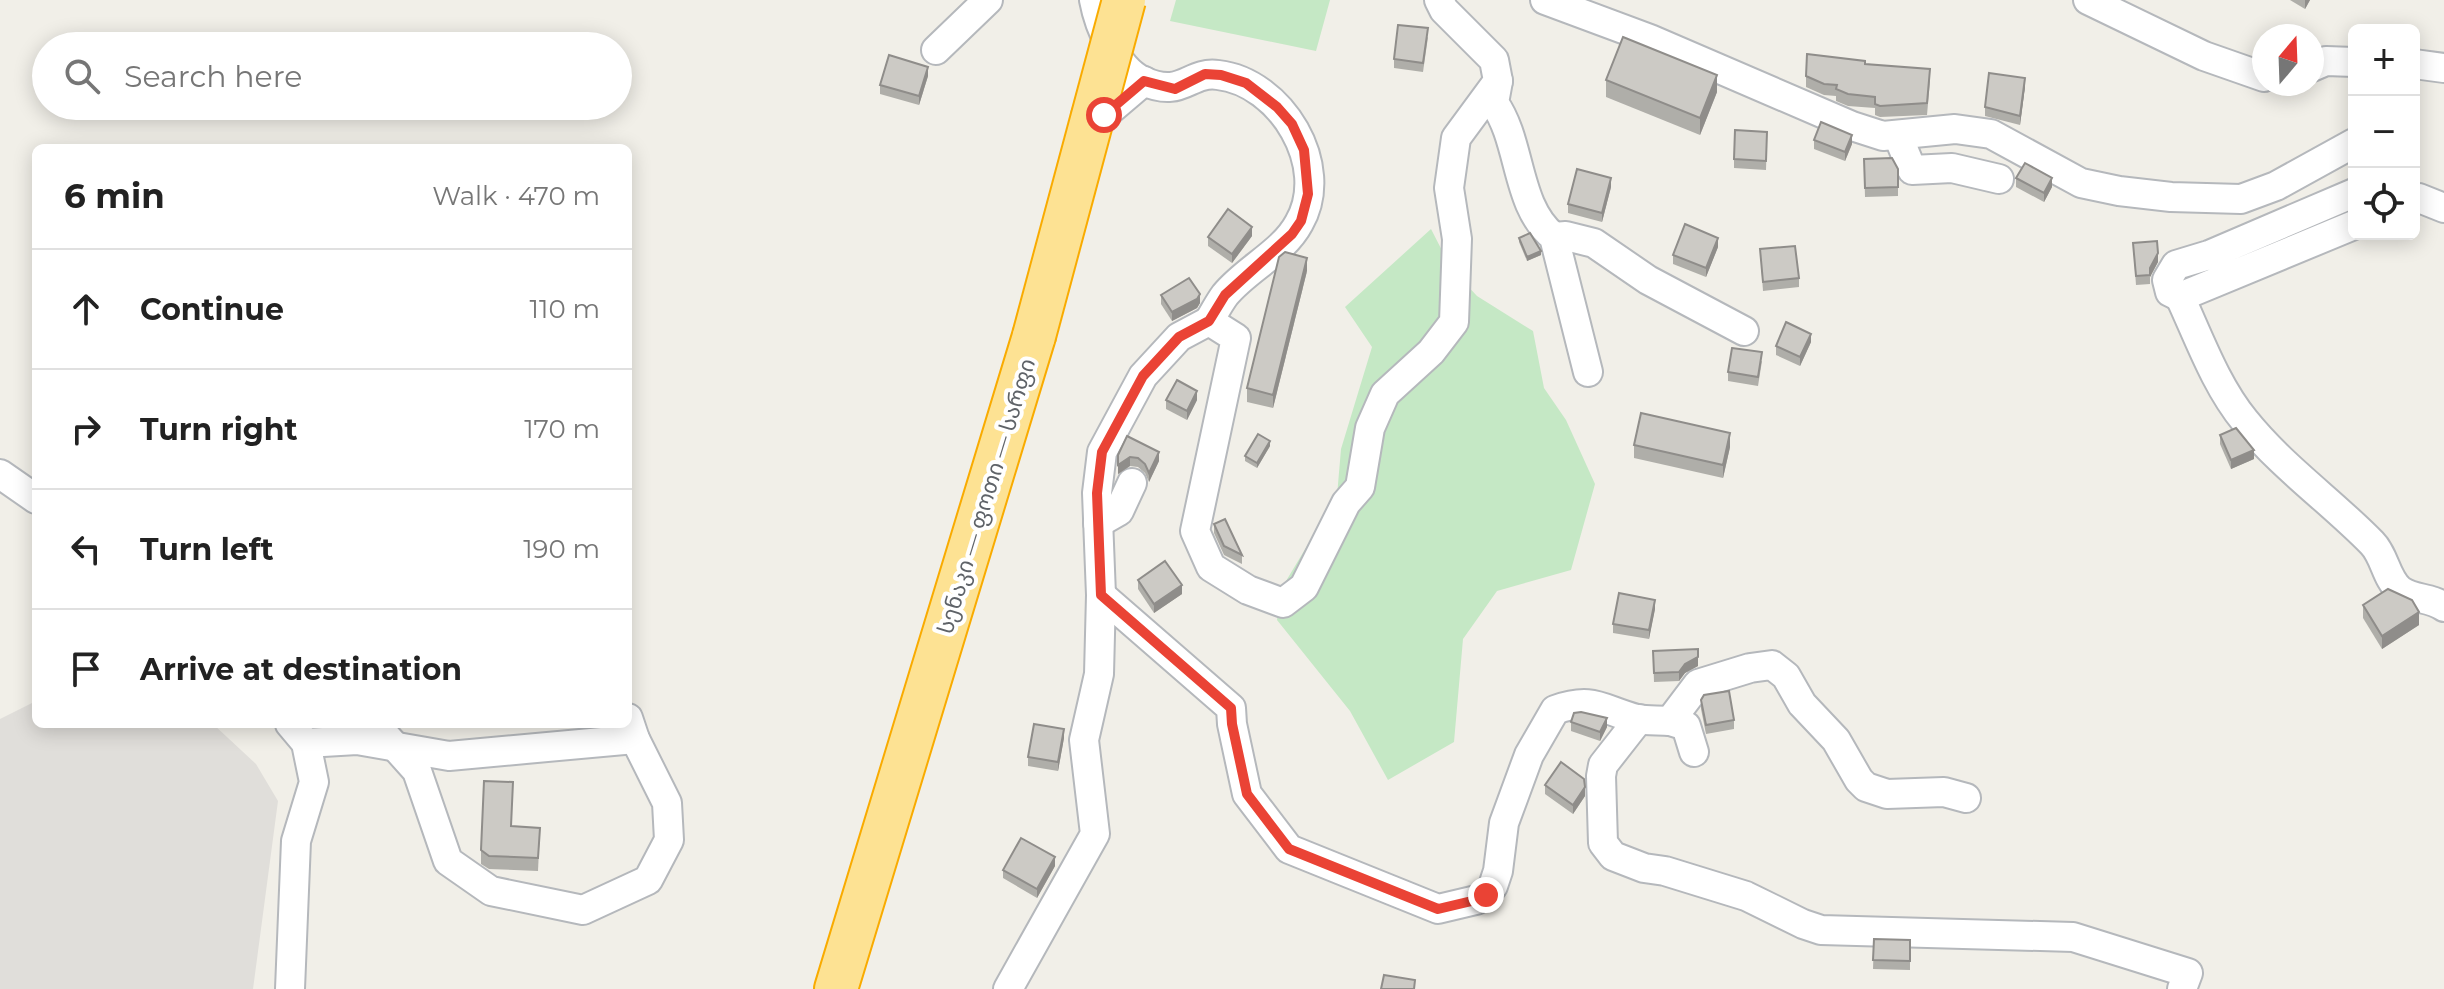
<!DOCTYPE html>
<meta charset="utf-8">
<style>
body{margin:0;font-family:Montserrat,"Noto Sans Georgian",sans-serif;background:#f2f2f2;color:#222}
.controls{position:absolute;right:24px;top:24px;display:grid;overflow:hidden;border-radius:12px;box-shadow:0 4px 20px #0003}
.controls button{width:72px;height:72px;display:grid;place-items:center;padding:0;border:0;border-bottom:2px solid #e0e0e0;background:#fff;color:#222;font:40px sans-serif}
.compass{position:absolute;left:2252px;top:24px;width:72px;height:72px;border-radius:50%;background:#fff;box-shadow:0 4px 20px #0003;rotate:19deg}
.stop{position:absolute;width:24px;height:24px;margin:-18px;border:6px solid #ea4335;border-radius:50%;background:#fff}
.stop.end{background:#ea4335;border-color:#fff;box-shadow:0 2px 8px #0008}
.list{margin:0;padding:0;list-style:none}
h2{display:flex;justify-content:space-between;align-items:center;height:104px;margin:0;padding:0 32px;font-size:34px}
h2 small{font-size:26px;font-weight:400;color:#767676}
.list li{display:grid;grid-template-columns:52px 1fr auto;gap:24px;align-items:center;box-sizing:border-box;height:120px;padding:0 32px;border-top:2px solid #e0e0e0}
.list b{display:block;font-size:30px;white-space:nowrap}
.list em{font-size:26px;font-style:normal;color:#767676}
.icon{flex:none;width:44px;height:44px;fill:none;stroke:currentColor;stroke-width:2;stroke-linecap:round;stroke-linejoin:round}
.map{position:relative;flex:none;width:2444px;height:989px;overflow:hidden}
.search{position:absolute;background:#fff;box-shadow:0 4px 20px #0003;left:32px;top:32px;width:600px;height:88px;display:flex;align-items:center;gap:20px;box-sizing:border-box;padding:0 28px;border-radius:44px;color:#767676;font-size:30px}
.panel{position:absolute;background:#fff;box-shadow:0 4px 20px #0003;left:32px;top:144px;width:600px;height:584px;border-radius:12px}
.map>svg:first-child{display:block}
.industrial{fill:#e0deda}
.green{fill:#c5e8c5}
.lines{fill:none;stroke-linecap:round;stroke-linejoin:round}
.minor-casing{stroke:#b5b8bc;stroke-width:32}
.highway-casing{stroke:#f9ab00;stroke-width:46}
.minor{stroke:#fff;stroke-width:28}
.highway{stroke:#fde293;stroke-width:42}
.highway-bridge-casing{stroke:#f9ab00;stroke-width:46;stroke-linecap:butt}
.highway-bridge{stroke:#fde293;stroke-width:42}
.wall{fill:#afaea9}
.shaded-wall{fill:#8f8d8a}
.building{fill:#cccac5;stroke:#8f8d8a;stroke-width:2}
.route{stroke:#ea4335;stroke-width:10}
.labels{text-anchor:middle;stroke-width:8;stroke-linejoin:round;paint-order:stroke}
.street-label{font-size:22px;fill:#5f6368;stroke:#fff}
</style>
<div class="map">
<svg width="2444" height="989" viewBox="0 0 2444 989">
<rect width="100%" height="100%" fill="#f1efe8"/>
<polygon class="industrial" points="36,701 36,724 213,724 256,764 278,801 253,989 0,989 0,719"/>
<g class="green">
<polygon points="1176,0 1330,0 1316,51 1170,21"/>
<polygon points="1431,229 1451,268 1477,296 1533,331 1544,388 1566,420 1595,484 1571,570 1497,591 1463,639 1454,742 1388,780 1350,711 1277,620 1280,591 1337,496 1341,449 1372,347 1345,307"/>
</g>
<g class="lines">
<g class="minor-casing">
<g id="minor">
<path d="M1094,0c5,27 23,69 49,81 40,18 45,-10 75,-6 63,7 114,91 81,148 -16,30 -53,46 -74,72 -6,8 -11,18 -16,26"/>
<polyline points="1545,0 1650,39 1852,126 1883,136 1955,129 1991,134 2081,183 2119,191 2171,197 2241,199 2276,186 2354,143"/>
<polyline points="2088,0 2204,56 2264,77"/>
<polyline points="936,50 988,0"/>
<polyline points="2414,64 2444,68"/>
<polyline points="2312,67 2326,61 2354,62"/>
<path d="M1498,81l-4,22c28,39 21,103 60,134l34,135"/>
<polyline points="1086,115 1104,115 1144,81"/>
<polyline points="1898,136 1912,170 1952,168 1999,179"/>
<polyline points="2354,193 2209,255 2176,265 2167,280 2170,292 2180,297 2354,225"/>
<polyline points="2414,200 2419,198 2444,208"/>
<polyline points="1554,237 1566,236 1594,243 1648,280 1744,331"/>
<path d="M2180,297c19,41 36,89 65,124 37,46 86,80 127,122 13,13 14,36 28,47 13,10 31,7 44,17"/>
<polyline points="0,474 36,499"/>
<polyline points="1098,523 1119,511 1132,483"/>
<path d="M1101,595l130,113 1,16 15,70 42,55 149,60 38,-9 10,-5 7,-9 5,-15 6,-48 25,-68 26,-45c39,-14 47,0 82,9 10,2 22,1 33,2l28,-37 52,-16 22,-3 14,11 16,28 34,36 23,40 7,7 21,7 57,-2 22,6"/>
<polyline points="1639,719 1603,765 1601,776 1603,843 1613,856 1644,868 1665,871 1746,896 1803,924 1821,930 2073,937 2188,973 2182,989"/>
<polyline points="1670,721 1686,726 1694,752"/>
<polyline points="375,724 417,771 448,861 491,891 583,910 648,880 669,840 667,803 635,739 628,718"/>
<polyline points="306,743 357,740 449,756 635,739"/>
<polyline points="290,989 296,841 314,782 306,743 290,724"/>
<polyline points="1008,989 1095,834 1084,740 1099,674 1101,595 1097,493 1102,452 1143,376 1179,337 1209,321 1236,338 1195,531 1211,567 1248,590 1283,603 1304,587 1346,503 1360,487 1370,428 1385,394 1431,352 1454,322 1457,239 1449,188 1456,138 1498,81 1494,60 1444,10 1439,0"/>
</g>
</g>
<g class="highway-casing">
<polyline id="highway" points="836,989 1034,336"/>
</g>
<use href="#minor" class="minor"/>
<use href="#highway" class="highway"/>
<g class="highway-bridge-casing">
<polyline id="highway-bridge" points="1034,336 1124,0"/>
</g>
<use href="#highway-bridge" class="highway-bridge"/>
</g>
<g class="wall">
<polygon points="2290,0 2310,0 2305,9"/>
<polygon points="1428,37 1423,72 1394,68 1394,59"/>
<polygon points="1865,64 1930,81 1927,115 1880,117 1875,115 1875,108 1848,106 1836,101 1836,96 1824,95 1806,87 1806,76"/>
<polygon points="928,76 919,105 880,94 880,85"/>
<polygon points="1606,80 1717,92 1700,135 1606,97"/>
<polygon points="2025,87 2020,125 1985,116 1985,107"/>
<polygon points="1767,132 1766,170 1734,168 1734,159"/>
<polygon points="1814,140 1852,144 1845,161 1814,149"/>
<polygon points="1864,159 1898,169 1898,196 1865,197"/>
<polygon points="2016,178 2052,187 2044,202 2016,187"/>
<polygon points="1611,187 1602,222 1568,213 1568,204"/>
<polygon points="1252,236 1232,263 1208,246 1208,237"/>
<polygon points="1519,238 1541,255 1527,261 1519,242"/>
<polygon points="2133,243 2158,262 2150,277 2150,284 2136,285"/>
<polygon points="1718,247 1706,277 1673,264 1673,255"/>
<polygon points="1760,249 1799,278 1799,287 1763,291"/>
<polygon points="1307,271 1273,408 1247,402 1247,388"/>
<polygon points="1161,295 1200,303 1197,308 1172,321 1161,304"/>
<polygon points="1811,342 1800,366 1776,355 1776,346"/>
<polygon points="1762,361 1758,386 1728,381 1728,372"/>
<polygon points="1166,400 1197,400 1187,420 1166,409"/>
<polygon points="2220,435 2254,459 2231,469 2220,444"/>
<polygon points="1634,445 1730,447 1723,478 1634,458"/>
<polygon points="1270,446 1257,468 1245,461 1245,456"/>
<polygon points="1118,455 1159,461 1149,482 1145,473 1138,467 1130,466 1118,474"/>
<polygon points="1214,524 1242,555 1242,564 1224,555 1214,533"/>
<polygon points="1138,580 1182,594 1154,613 1138,589"/>
<polygon points="2363,605 2419,625 2382,649 2363,618"/>
<polygon points="1655,609 1649,639 1613,633 1613,624"/>
<polygon points="1653,651 1698,666 1685,673 1679,681 1654,682"/>
<polygon points="1701,700 1734,720 1734,729 1706,734 1701,709"/>
<polygon points="1571,722 1607,727 1600,741 1571,731"/>
<polygon points="1064,738 1058,771 1028,766 1028,757"/>
<polygon points="1545,785 1585,796 1573,814 1545,794"/>
<polygon points="512,826 540,828 538,871 489,869 481,864 481,850"/>
<polygon points="1055,866 1037,898 1003,878 1003,870"/>
<polygon points="1874,939 1910,940 1910,970 1873,969"/>
</g>
<g class="shaded-wall">
<polygon points="2305,0 2310,0 2305,9"/>
<polygon points="928,67 928,76 919,105 919,96"/>
<polygon points="1717,75 1717,92 1700,135 1700,118"/>
<polygon points="2025,78 2025,87 2020,125 2020,116"/>
<polygon points="1852,135 1852,144 1845,161 1845,152"/>
<polygon points="1611,178 1611,187 1602,222 1602,213"/>
<polygon points="2052,178 2052,187 2044,202 2044,193"/>
<polygon points="1252,227 1252,236 1232,263 1232,254"/>
<polygon points="1718,238 1718,247 1706,277 1706,268"/>
<polygon points="1541,251 1541,255 1527,261 1527,257"/>
<polygon points="2158,253 2158,262 2150,277 2150,268"/>
<polygon points="1307,258 1307,271 1273,408 1273,395"/>
<polygon points="1200,294 1200,303 1197,308 1172,321 1172,312"/>
<polygon points="1811,334 1811,342 1800,366 1800,357"/>
<polygon points="1197,391 1197,400 1187,420 1187,411"/>
<polygon points="1730,433 1730,447 1723,478 1723,465"/>
<polygon points="1270,441 1270,446 1257,468 1257,463"/>
<polygon points="2254,450 2254,459 2231,469 2231,460"/>
<polygon points="1159,452 1159,461 1149,482 1149,473"/>
<polygon points="1130,457 1130,466 1118,474 1118,465"/>
<polygon points="1182,585 1182,594 1154,613 1154,604"/>
<polygon points="1655,600 1655,609 1649,639 1649,630"/>
<polygon points="2419,612 2419,625 2382,649 2382,636"/>
<polygon points="1698,657 1698,666 1685,673 1679,681 1679,672 1685,664"/>
<polygon points="1607,718 1607,727 1600,741 1600,732"/>
<polygon points="1064,729 1064,738 1058,771 1058,762"/>
<polygon points="1585,787 1585,796 1573,814 1573,805"/>
<polygon points="1055,857 1055,866 1037,898 1037,889"/>
</g>
<g class="building">
<polygon points="1398,25 1428,28 1423,63 1394,59"/>
<polygon points="1623,37 1717,75 1700,118 1606,80"/>
<polygon points="1807,54 1865,61 1865,64 1930,69 1927,103 1880,106 1875,104 1875,97 1848,94 1836,89 1837,85 1824,84 1806,76"/>
<polygon points="889,55 928,67 919,96 880,85"/>
<polygon points="1989,73 2025,78 2020,116 1985,107"/>
<polygon points="1821,122 1852,135 1845,152 1814,140"/>
<polygon points="1735,130 1767,132 1766,161 1734,159"/>
<polygon points="1892,158 1898,169 1898,187 1865,188 1864,159"/>
<polygon points="2025,163 2052,178 2044,193 2016,178"/>
<polygon points="1577,169 1611,178 1602,213 1568,204"/>
<polygon points="1228,209 1252,227 1232,254 1208,237"/>
<polygon points="1685,224 1718,238 1706,268 1673,255"/>
<polygon points="1530,233 1541,251 1527,257 1519,238"/>
<polygon points="2157,241 2158,253 2150,268 2150,275 2136,276 2133,243"/>
<polygon points="1795,246 1799,278 1763,282 1760,249"/>
<polygon points="1285,252 1307,258 1273,395 1247,388 1279,257"/>
<polygon points="1189,278 1200,294 1197,299 1172,312 1161,295"/>
<polygon points="1786,322 1811,334 1800,357 1776,346"/>
<polygon points="1732,348 1762,352 1758,377 1728,372"/>
<polygon points="1177,380 1197,391 1187,411 1166,400"/>
<polygon points="1641,413 1730,433 1723,465 1634,445"/>
<polygon points="2236,428 2254,450 2231,460 2220,435"/>
<polygon points="1258,434 1270,441 1257,463 1245,456"/>
<polygon points="1127,436 1159,452 1149,473 1145,464 1138,458 1130,457 1118,465 1118,455"/>
<polygon points="1225,519 1242,555 1224,546 1214,524"/>
<polygon points="1165,561 1182,585 1154,604 1138,580"/>
<polygon points="2388,589 2412,600 2419,612 2382,636 2363,605"/>
<polygon points="1619,593 1655,600 1649,630 1613,624"/>
<polygon points="1698,649 1698,657 1685,664 1679,672 1654,673 1653,651"/>
<polygon points="1729,691 1734,720 1706,725 1701,700 1704,695"/>
<polygon points="1581,712 1607,718 1600,732 1571,722 1574,713"/>
<polygon points="1034,724 1064,729 1058,762 1028,757"/>
<polygon points="1561,762 1584,779 1585,787 1573,805 1545,785"/>
<polygon points="484,781 513,782 511,826 540,828 538,858 489,856 481,850"/>
<polygon points="1021,838 1055,857 1037,889 1003,870"/>
<polygon points="1874,939 1910,940 1910,961 1873,960"/>
<polygon points="1384,975 1415,980 1414,989 1381,989"/>
</g>
<g class="lines">
<polyline class="route" points="1104,115 1144,81 1175,89 1205,74 1221,75 1246,83 1277,107 1292,124 1304,150 1308,194 1301,221 1292,234 1225,295 1209,321 1179,337 1143,376 1102,452 1097,493 1101,595 1231,708 1232,724 1247,794 1289,849 1438,909 1476,900 1486,895"/>
</g>
<g class="labels">
<g class="street-label">
<text transform="translate(986 496) rotate(-73)" y="8">სენაკი — ფოთი — სარფი</text>
</g>
</g>
</svg>
<div class="controls">
<button>+</button>
<button>−</button>
<button><svg class="icon" aria-label="locate" viewBox="0 0 24 24"><circle cx="12" cy="12" r="6"/><path d="M12 2v4M12 18v4M2 12h4M18 12h4"/></svg></button>
</div>
<svg class="compass" viewBox="-18 -18 36 36"><path d="M0-13l5 13h-10z" fill="#e53935"/><path d="M0 13l5-13h-10z" fill="#767676"/></svg>
<div class="stop" style="left:1104px;top:115px"></div>
<div class="stop end" style="left:1486px;top:895px"></div>
<div class="search"><svg class="icon" aria-label="search" viewBox="0 0 24 24"><circle cx="10" cy="10" r="6"/><path d="M15 15l6 6"/></svg>Search here</div>
<section class="panel">
<h2>6 min<small>Walk · 470 m</small></h2>
<ul class="list">
<li><svg class="icon" aria-label="ahead" viewBox="0 0 24 24"><path d="M12 20V5M6 11l6-6 6 6"/></svg><div><b>Continue</b></div><em>110 m</em></li>
<li><svg class="icon" aria-label="right" viewBox="0 0 24 24"><path d="M7 20v-9h11M14 6l5 5-5 5"/></svg><div><b>Turn right</b></div><em>170 m</em></li>
<li><svg class="icon" aria-label="left" viewBox="0 0 24 24"><path d="M17 20v-9H6M10 6l-5 5 5 5"/></svg><div><b>Turn left</b></div><em>190 m</em></li>
<li><svg class="icon" aria-label="arrive" viewBox="0 0 24 24"><path d="M6 21V4h12l-3 4 3 4H6"/></svg><div><b>Arrive at destination</b></div></li>
</ul>
</section>
</div>
